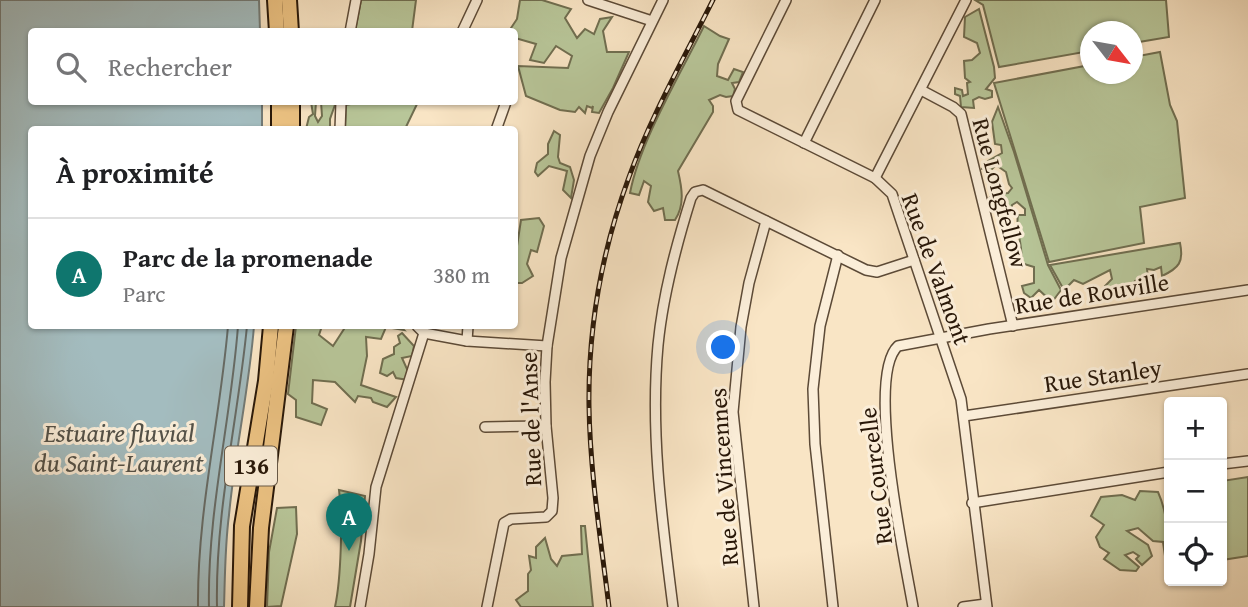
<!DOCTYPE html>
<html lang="fr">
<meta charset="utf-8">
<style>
body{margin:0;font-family:"Gentium Book Plus",serif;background:#f2f2f2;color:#202124}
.controls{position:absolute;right:21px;bottom:21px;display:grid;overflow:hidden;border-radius:7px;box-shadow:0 2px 5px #0004}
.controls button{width:63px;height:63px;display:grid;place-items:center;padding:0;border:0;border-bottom:2px solid #e0e0e0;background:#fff;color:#202124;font:35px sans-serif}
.compass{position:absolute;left:1080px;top:21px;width:63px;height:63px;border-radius:50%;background:#fff;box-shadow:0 2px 5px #0004;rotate:121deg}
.you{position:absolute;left:724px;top:348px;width:24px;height:24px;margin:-18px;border:5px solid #fff;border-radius:50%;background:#1a73e8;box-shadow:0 0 0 10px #1a73e833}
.badge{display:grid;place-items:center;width:46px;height:46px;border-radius:50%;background:#0f766e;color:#fff;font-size:23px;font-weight:700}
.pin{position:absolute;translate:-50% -58px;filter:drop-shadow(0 2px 4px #0008)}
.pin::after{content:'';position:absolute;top:37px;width:24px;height:21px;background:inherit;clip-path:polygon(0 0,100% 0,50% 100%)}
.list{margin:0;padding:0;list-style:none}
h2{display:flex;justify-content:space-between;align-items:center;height:91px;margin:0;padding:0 28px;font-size:30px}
h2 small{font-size:23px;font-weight:400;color:#757577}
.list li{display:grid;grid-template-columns:46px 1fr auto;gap:21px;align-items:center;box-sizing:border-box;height:112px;padding:0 28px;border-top:2px solid #e0e0e0}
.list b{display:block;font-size:26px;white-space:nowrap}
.list p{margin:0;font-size:23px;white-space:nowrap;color:#757577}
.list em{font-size:23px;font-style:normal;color:#757577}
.icon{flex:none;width:38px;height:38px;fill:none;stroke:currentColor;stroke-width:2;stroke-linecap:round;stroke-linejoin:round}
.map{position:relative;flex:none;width:1248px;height:607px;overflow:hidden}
.search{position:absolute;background:#fff;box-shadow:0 2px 5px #0004;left:28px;top:28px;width:490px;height:77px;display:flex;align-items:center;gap:18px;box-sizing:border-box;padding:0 24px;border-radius:7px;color:#757577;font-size:26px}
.panel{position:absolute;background:#fff;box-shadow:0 2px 5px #0004;left:28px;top:126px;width:490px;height:203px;border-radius:7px}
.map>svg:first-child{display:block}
.green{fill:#b8c699;stroke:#706e50;stroke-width:2}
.water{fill:#a3bcbf;stroke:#727a76;stroke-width:2}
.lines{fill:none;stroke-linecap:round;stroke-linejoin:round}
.shore{stroke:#666a64;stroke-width:2}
.street-casing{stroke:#5c4a37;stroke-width:12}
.primary-casing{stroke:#281708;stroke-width:18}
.street{stroke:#fbeed9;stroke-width:9}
.primary{stroke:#ecc282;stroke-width:14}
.rail-casing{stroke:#281708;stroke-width:5}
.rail{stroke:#fbeed9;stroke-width:2.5;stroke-dasharray:8;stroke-linecap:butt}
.labels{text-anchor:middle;stroke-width:6;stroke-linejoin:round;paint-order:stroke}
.shield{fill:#fbeed9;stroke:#675847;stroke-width:2}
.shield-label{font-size:23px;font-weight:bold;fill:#281708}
.street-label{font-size:24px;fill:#281708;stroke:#fbeed9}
.water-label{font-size:26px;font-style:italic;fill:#535148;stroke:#fbeed9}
</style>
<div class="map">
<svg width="1248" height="607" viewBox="0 0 1248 607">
<rect width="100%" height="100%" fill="#f9e5c5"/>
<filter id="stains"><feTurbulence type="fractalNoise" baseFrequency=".00286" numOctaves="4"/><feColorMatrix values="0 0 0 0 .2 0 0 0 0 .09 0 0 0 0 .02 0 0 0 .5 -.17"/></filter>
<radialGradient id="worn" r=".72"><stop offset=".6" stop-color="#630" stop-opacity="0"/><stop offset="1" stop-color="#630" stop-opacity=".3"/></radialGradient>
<g class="green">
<polygon points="361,0 416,0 412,31 355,31"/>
<polygon points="520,0 542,0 571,9 565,18 577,38 585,29 594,34 600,19 612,17 603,31 607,52 629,52 613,88 599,113 592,112 593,106 592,108 587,106 585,113 579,107 575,112 560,110 526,96 518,66 568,68 572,56 556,46 544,63 530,60 536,44 515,38 514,32 509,31 517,19"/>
<polygon points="975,0 1166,0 1169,37 1133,43 1132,32 1090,32 1090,51 999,67 983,5"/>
<polygon points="979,9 994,67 995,78 986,89 992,91 992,97 985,99 979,97 973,100 974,108 961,107 960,96 955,94 955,88 962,90 963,96 968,94 967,83 970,82 965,78 964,61 972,60 980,53 977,43 964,37 965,17"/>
<path d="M704,26l16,10 9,3 -11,25 -1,12 11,4 6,-11 9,3 -4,10 -7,1 3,6 -2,7 -7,1 -6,-2 -11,5 4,6v6l-35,59c4,17 7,34 -3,49h-10l-2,-12 -9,3 -6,-9 3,-16 -7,-5 -5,14 -9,-2c10,-52 50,-118 74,-167z"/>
<polygon points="1160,52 1170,105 1177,121 1185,198 1140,207 1144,243 1049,262 994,83 1090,65 1090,74 1132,74 1133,57"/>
<polygon points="311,102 316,102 315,116 318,122 322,116 321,102 336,102 330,119 330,129 306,129 309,117 313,114"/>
<polygon points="360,102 418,102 405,129 345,129 346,105"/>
<path d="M998,107l16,45 34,113 13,25 -9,12 -13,-12 -8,8 -7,-5 -2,-7 12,-3v-16l-13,-4c3,-17 -6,-32 -3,-48h7v-6l-8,-7 -5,3v8l-11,-4 -10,3 -3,-12 4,-5 16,-2 4,-5 -3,-4 -3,-12 -10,-7 -6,6 -8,-2 6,-8 14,-8 -1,-8 -6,-1 -3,-22z"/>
<polygon points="554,131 560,135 558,157 560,163 570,167 574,180 571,198 563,190 567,171 549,166 538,176 535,172 537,163 548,154 548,144"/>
<polygon points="539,218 544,226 537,252 531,250 527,264 533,276 522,283 515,283 515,247 517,246 521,220"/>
<path d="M1180,243c4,19 -1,25 -18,33l-1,-9 -7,3 -7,-1 1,9 -13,3 -4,7 -7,-3v7l-5,5h-10l-4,-11 7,-7 -2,-9 -27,14 -9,-4 -10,10 -14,-25z"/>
<polygon points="296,326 322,326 319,335 333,346 346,326 400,326 404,330 386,327 381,339 366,337 367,356 361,385 396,397 387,407 373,402 371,398 358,396 355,402 335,382 313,380 312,403 327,409 321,425 296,417 296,400 288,394"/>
<polygon points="402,333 414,346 412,356 402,358 407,369 408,380 396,378 393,372 387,376 380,373 383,359 394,354 394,347 400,343 398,336"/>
<polygon points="1248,477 1248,556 1222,560 1222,481"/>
<path d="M339,490l26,6 -4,45 -11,66h-15c6,-28 8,-89 4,-117z"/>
<path d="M1140,491l18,1c10,22 11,49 11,72l-3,-1 -3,-21 -10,-1 -15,-13 -11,3 21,14 4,11 -10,9 -6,-6 3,-3 -6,-4 -8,3 14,12 -3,4 -16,-1 -16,-11 5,-6 -9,-6 -4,-10 8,-12 -13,-9 10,-19 21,-2 13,5z"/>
<polygon points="296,507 297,534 281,606 267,607 269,552 277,508"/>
<polygon points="581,526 585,526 593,607 521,607 516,600 528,591 528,574 531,570 529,556 536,558 536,547 545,538 551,559 557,566 562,556 582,554"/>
</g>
<path class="water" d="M0,0h259l1,31 -228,1v70h230v27l-230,1v196h222c-5,63 -19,125 -25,189 -4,30 -4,61 -5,92h-224z"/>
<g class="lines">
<g class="shore">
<path d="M198,607c-1,-95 22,-187 30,-281"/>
<path d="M209,607c-2,-95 22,-187 29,-281"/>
<path d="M217,607c-2,-95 21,-188 30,-281"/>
</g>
<g class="street-casing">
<g id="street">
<polyline points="588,0 652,21"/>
<polyline points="786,0 736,101 738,110 875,178 892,194 961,399 987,607"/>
<polyline points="350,32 356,0"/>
<polyline points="462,32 477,0"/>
<polyline points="921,90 953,107 961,114 1013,326"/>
<polyline points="340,130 341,102"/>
<polyline points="496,130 506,102"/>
<polyline points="804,143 875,0"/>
<polyline points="875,178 966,0"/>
<polyline points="424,333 467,341 547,346"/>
<polyline points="467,341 468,326"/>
<polyline points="964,416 1248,374"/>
<polyline points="485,427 546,426"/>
<polyline points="1222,464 1248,461"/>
<polyline points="972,503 1169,472"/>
<polyline points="360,607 369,554 376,487 424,333 417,326"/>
<polyline points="487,607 504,523 511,519 546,517 552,511 553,498 546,426 545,382 547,346 561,258 590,156 608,112 663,0"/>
<path d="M673,607c-11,-87 -23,-174 -15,-262 5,-51 18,-99 33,-147l4,-6 8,-2 163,80 11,2 37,-12"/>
<polyline points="754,607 733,412 741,327 749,283 766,221"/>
<polyline points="833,607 815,444 813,389 820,326 838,255"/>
<path d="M913,607c-8,-47 -48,-231 -15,-261l91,-17 259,-39"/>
<polyline points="963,607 986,604"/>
</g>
</g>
<g class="primary-casing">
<g id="primary">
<polyline points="275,0 277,32"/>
<polyline points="289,0 291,32"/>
<polyline points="279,130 279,102"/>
<polyline points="292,130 292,102"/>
<polyline points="240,607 242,526 266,381 271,326"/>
<polyline points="257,607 261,528 286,326"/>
</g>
</g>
<use href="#street" class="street"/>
<use href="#primary" class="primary"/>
<g class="rail-casing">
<path id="rail" d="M609,607c-8,-66 -19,-134 -20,-201 -1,-77 13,-156 40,-229 22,-61 55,-119 84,-177"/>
</g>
<use href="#rail" class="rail"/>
</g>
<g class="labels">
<rect class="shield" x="225" y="446.5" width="52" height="39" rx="5"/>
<g class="shield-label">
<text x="251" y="474">136</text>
</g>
<g class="street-label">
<text transform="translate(1000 193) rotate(75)" y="8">Rue Longfellow</text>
<text transform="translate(936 269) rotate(70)" y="8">Rue de Valmont</text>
<text transform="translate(1092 294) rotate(-9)" y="8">Rue de Rouville</text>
<text transform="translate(1103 376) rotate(-8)" y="8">Rue Stanley</text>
<text transform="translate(531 419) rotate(-92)" y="8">Rue de l'Anse</text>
<text transform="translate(876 476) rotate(-97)" y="8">Rue Courcelle</text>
<text transform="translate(724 477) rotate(-94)" y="8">Rue de Vincennes</text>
</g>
<g class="water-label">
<text x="119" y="442">Estuaire fluvial<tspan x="119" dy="30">du Saint-Laurent</tspan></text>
</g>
</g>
<rect width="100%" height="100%" filter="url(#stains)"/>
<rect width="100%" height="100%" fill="url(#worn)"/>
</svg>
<div class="controls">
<button>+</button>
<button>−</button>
<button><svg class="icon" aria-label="locate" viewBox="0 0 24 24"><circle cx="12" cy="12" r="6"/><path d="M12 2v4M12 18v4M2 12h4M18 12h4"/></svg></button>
</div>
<svg class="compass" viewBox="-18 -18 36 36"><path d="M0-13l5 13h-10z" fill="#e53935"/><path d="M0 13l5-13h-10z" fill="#757577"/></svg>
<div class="you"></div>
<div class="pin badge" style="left:349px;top:551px">A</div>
<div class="search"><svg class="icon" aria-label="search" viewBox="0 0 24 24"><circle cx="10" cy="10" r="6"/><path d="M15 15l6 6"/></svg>Rechercher</div>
<section class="panel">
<h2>À proximité<small></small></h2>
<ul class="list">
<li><span class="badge">A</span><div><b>Parc de la promenade</b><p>Parc</p></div><em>380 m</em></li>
</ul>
</section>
</div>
